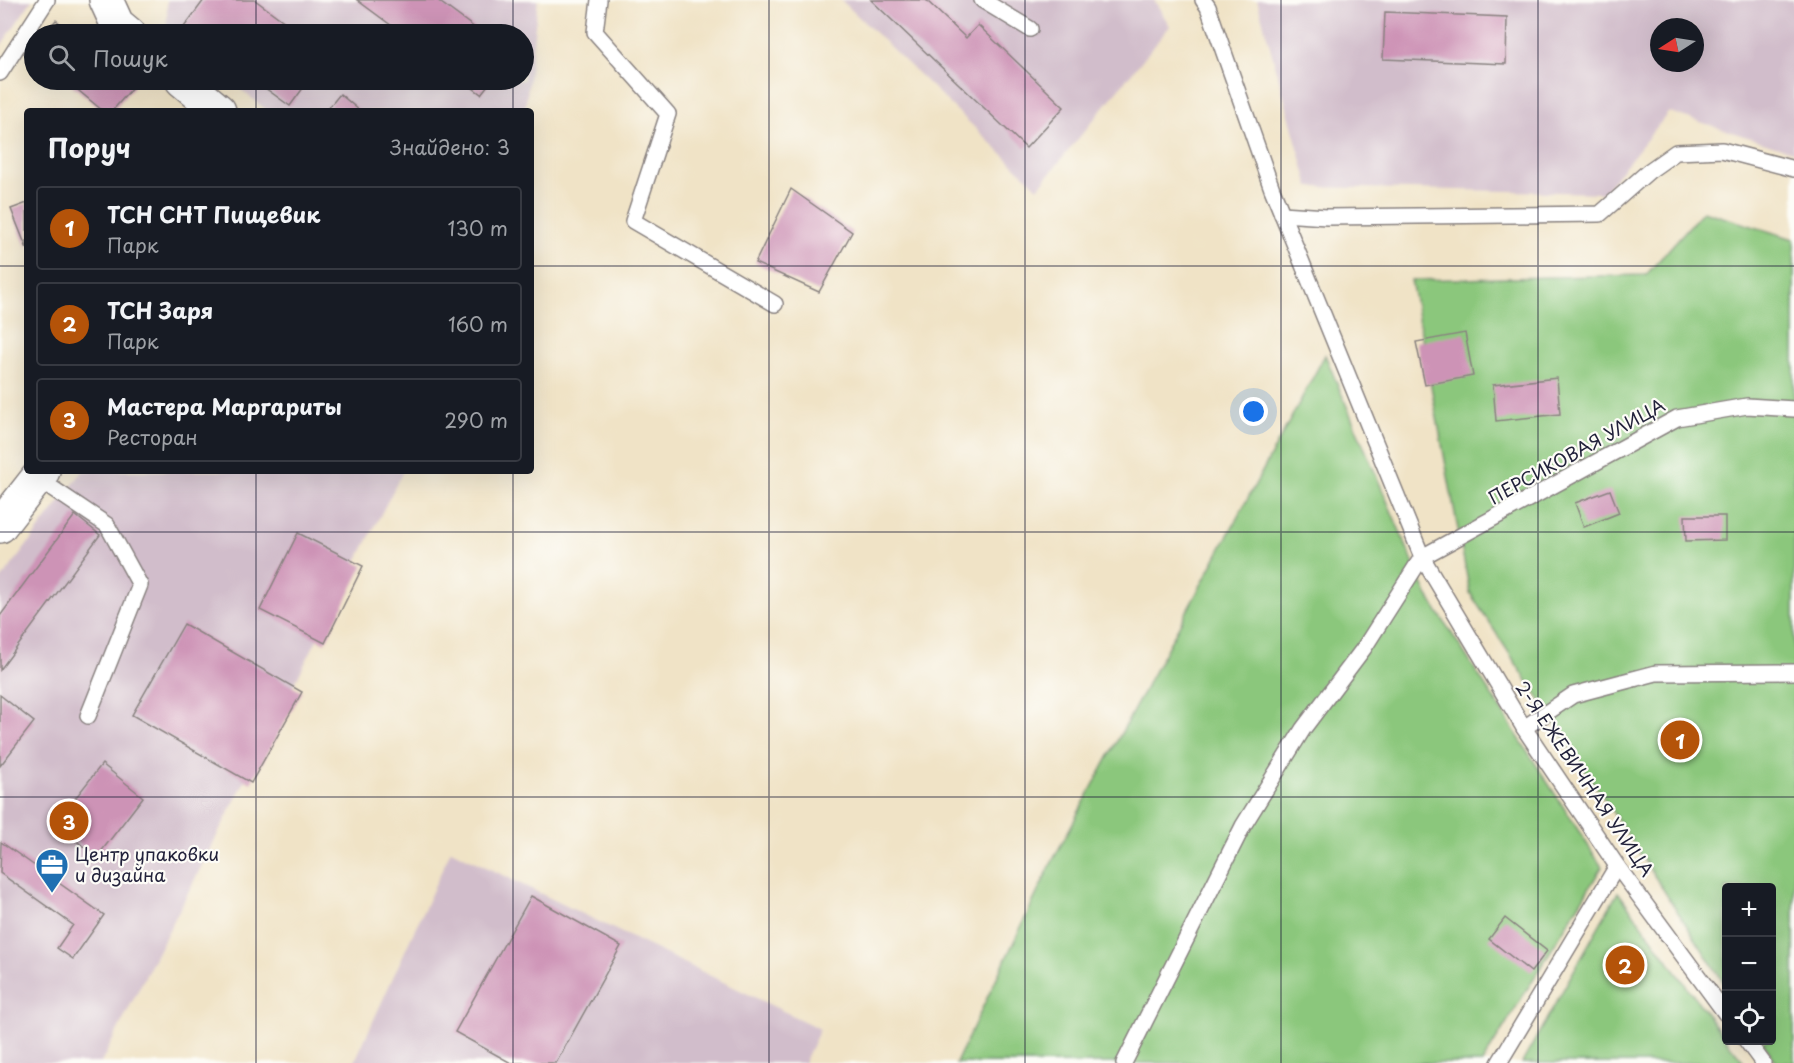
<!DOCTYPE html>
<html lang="uk">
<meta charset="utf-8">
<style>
body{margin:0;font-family:"Playpen Sans",sans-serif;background:#20242c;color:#f1f3f6}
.controls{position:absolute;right:18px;bottom:18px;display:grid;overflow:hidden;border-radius:6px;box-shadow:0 6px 24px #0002}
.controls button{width:54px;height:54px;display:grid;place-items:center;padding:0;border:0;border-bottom:2px solid #363941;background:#171b24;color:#f1f3f6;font:30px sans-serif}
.compass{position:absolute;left:1650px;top:18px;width:54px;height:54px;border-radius:50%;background:#171b24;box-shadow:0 6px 24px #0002;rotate:258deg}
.you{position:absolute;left:1254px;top:412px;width:21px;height:21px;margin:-15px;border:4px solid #fff;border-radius:50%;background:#1a73e8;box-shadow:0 0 0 9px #1a73e833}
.badge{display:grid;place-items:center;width:39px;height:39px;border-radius:50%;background:#b45309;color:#fff;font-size:20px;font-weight:700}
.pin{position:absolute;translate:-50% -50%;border:3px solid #fff;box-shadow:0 2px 6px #0006}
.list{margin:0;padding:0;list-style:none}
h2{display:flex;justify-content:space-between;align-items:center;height:78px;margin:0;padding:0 24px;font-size:26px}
h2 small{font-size:20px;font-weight:400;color:#9ea1a6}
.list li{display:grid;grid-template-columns:39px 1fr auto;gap:18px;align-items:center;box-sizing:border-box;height:84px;margin:0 12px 12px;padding:0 12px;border:2px solid #363941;border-radius:6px}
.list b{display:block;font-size:22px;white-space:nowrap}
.list p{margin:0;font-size:20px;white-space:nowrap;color:#9ea1a6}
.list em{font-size:20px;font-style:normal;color:#9ea1a6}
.icon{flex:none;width:33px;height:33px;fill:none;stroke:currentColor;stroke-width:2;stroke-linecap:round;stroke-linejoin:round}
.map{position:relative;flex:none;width:1794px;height:1063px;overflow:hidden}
.search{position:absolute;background:#171b24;box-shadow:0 6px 24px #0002;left:24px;top:24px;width:510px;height:66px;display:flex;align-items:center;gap:15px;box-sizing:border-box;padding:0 21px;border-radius:33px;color:#9ea1a6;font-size:22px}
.panel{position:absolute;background:#171b24;box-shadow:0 6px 24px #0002;left:24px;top:108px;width:510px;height:366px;border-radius:6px}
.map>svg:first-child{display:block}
.industrial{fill:#d1bdcb;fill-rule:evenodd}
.green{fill:#8bc77c;stroke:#56745c;stroke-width:1.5}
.building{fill:#cd93b6}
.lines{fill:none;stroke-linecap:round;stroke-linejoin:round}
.service-casing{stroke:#898280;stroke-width:18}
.secondary-casing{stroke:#898280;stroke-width:36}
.service{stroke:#fff;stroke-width:15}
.secondary{stroke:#fff;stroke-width:33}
.grid{fill:none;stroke:#22223b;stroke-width:1.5;stroke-opacity:0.55}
.labels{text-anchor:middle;stroke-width:4.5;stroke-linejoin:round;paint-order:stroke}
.street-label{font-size:18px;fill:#22223b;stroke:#fdfcf7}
.poi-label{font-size:18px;fill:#22223b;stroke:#fdfcf7;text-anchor:start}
</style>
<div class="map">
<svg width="1794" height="1063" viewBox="0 0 1794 1063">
<rect width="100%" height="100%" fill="#fdfcf7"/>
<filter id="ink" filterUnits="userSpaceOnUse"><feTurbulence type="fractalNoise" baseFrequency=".0167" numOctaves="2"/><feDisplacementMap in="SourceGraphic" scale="12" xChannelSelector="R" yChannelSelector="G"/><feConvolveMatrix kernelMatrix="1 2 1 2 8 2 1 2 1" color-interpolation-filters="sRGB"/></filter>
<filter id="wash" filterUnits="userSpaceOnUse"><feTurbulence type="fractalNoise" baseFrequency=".008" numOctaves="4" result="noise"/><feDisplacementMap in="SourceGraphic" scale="24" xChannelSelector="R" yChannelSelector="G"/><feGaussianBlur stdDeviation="1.35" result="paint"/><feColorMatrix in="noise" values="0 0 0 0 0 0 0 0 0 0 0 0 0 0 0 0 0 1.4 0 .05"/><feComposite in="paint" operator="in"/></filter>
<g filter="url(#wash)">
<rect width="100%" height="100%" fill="#f0e3c6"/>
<g class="industrial">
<polygon points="0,0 32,0 0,47"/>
<polygon points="167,0 538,0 525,111 268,111 229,80 524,80 524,34 174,34 167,30"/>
<polygon points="841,0 1154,0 1170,26 1038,188"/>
<path d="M1257,0h537v152l-125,-40 -66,81 -294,-6zM1659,27h36v36h-36z"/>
<polygon points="83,471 403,471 101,1063 0,1063 0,581"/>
<polygon points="451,850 820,1029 804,1063 354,1063"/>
</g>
<g class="green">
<polygon points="1703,211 1794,239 1794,1063 1777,1063 1762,1041 1772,1040 1772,888 1726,888 1726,986 1470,593 1411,280 1646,275"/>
<polygon points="1325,355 1427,595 1602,867 1482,1063 956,1063 1055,856"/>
<polygon points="1618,892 1726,1040 1745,1063 1522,1063"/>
</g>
<g id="blocks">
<g class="building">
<polygon points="204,0 255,0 301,34 194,34 184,27"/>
<polygon points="357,0 437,0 483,34 403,34"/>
<polygon points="871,0 926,0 966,38 978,25 1064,107 1026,148"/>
<polygon points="1385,12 1507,17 1506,64 1383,59"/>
<polygon points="56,20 73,34 44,34"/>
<polygon points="66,80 126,80 134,86 112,111 103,111"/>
<polygon points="254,80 309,80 290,106"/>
<polygon points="462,80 492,80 481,94"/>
<polygon points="340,94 360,111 326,111"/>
<polygon points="791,189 852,232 819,292 755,263"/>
<polygon points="27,203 27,249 11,209"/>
<polygon points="1465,333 1473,376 1425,385 1416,342"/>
<polygon points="1557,378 1560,414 1496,421 1493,385"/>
<polygon points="1610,490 1619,513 1584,527 1575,503"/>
<polygon points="75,515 100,535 0,670 0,616"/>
<polygon points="1685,516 1725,516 1725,540 1686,541"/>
<polygon points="298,533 363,566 325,643 260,610"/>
<polygon points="184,624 302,692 251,783 132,715"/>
<polygon points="0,695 34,722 0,766"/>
<polygon points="102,764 143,797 97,857 55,824"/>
<polygon points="1,842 104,915 73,959 57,948 73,925 0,873"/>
<polygon points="531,896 621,946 556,1063 511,1063 455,1032"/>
<polygon points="1505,918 1547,951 1531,972 1489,939"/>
</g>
</g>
</g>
<g filter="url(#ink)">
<use href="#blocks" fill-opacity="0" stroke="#898280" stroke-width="1.5"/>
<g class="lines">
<g class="service-casing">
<g id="service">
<polyline points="599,0 595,32 668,114 633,221 775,304"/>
<polyline points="982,0 1030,29"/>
<polyline points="1203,0 1208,7 1272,189 1422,557 1524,728 1617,866 1726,1014"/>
<polyline points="0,73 47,0"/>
<polyline points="1282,214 1327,217 1600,214 1649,171 1676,152 1722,150 1794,169"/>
<polyline points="37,478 107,525 140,585 88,716"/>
<polyline points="1524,728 1573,695 1656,673 1794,672"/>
<polyline points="1746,1040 1763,1063"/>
<polyline points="1124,1063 1243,826 1303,729 1364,648 1422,557 1677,418 1747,406 1794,409"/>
<polyline points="1499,1063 1617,866"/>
</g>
</g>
<g class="secondary-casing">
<g id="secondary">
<polyline points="106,0 117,24 129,34"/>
<polyline points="182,80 219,111"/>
<polyline points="0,526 43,471"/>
</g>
</g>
<use href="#service" class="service"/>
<use href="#secondary" class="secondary"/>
</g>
</g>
<path class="grid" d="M256,0v34M513,0v34M769,0v1063M1025,0v1063M1281,0v1063M1538,0v1063M256,80v31M513,80v31M0,266h27M531,266h1263M256,471v592M513,471v592M0,532h1794M0,797h1794"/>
<defs>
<g id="office-pin" transform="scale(1.725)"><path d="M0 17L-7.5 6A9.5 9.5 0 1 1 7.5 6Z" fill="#1f6fb2" stroke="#fdfcf7"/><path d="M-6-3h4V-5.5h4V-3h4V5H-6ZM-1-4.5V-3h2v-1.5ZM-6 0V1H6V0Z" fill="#fff"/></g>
</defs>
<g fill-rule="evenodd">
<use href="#office-pin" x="52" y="865"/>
</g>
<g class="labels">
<g class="street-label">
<text transform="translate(1577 452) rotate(-29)" y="6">ПЕРСИКОВАЯ УЛИЦА</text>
<text transform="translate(1584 779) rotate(56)" y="6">2-Я ЕЖЕВИЧНАЯ УЛИЦА</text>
</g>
<g class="poi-label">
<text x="75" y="861">Центр упаковки<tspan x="75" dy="21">и дизайна</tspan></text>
</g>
</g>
</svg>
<div class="controls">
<button>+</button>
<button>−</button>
<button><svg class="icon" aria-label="locate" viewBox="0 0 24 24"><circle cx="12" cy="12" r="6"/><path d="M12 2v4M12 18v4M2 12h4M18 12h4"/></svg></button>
</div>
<svg class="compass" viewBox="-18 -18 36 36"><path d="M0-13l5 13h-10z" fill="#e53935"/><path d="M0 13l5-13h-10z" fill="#9ea1a6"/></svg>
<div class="you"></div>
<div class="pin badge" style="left:1680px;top:740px">1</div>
<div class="pin badge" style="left:1625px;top:965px">2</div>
<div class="pin badge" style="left:69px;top:821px">3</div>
<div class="search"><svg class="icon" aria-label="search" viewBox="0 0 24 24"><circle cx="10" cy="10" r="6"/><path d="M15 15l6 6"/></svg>Пошук</div>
<section class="panel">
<h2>Поруч<small>Знайдено: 3</small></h2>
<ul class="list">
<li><span class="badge">1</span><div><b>ТСН СНТ Пищевик</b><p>Парк</p></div><em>130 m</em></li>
<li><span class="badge">2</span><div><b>ТСН Заря</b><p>Парк</p></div><em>160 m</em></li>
<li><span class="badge">3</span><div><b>Мастера Маргариты</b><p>Ресторан</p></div><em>290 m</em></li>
</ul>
</section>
</div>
